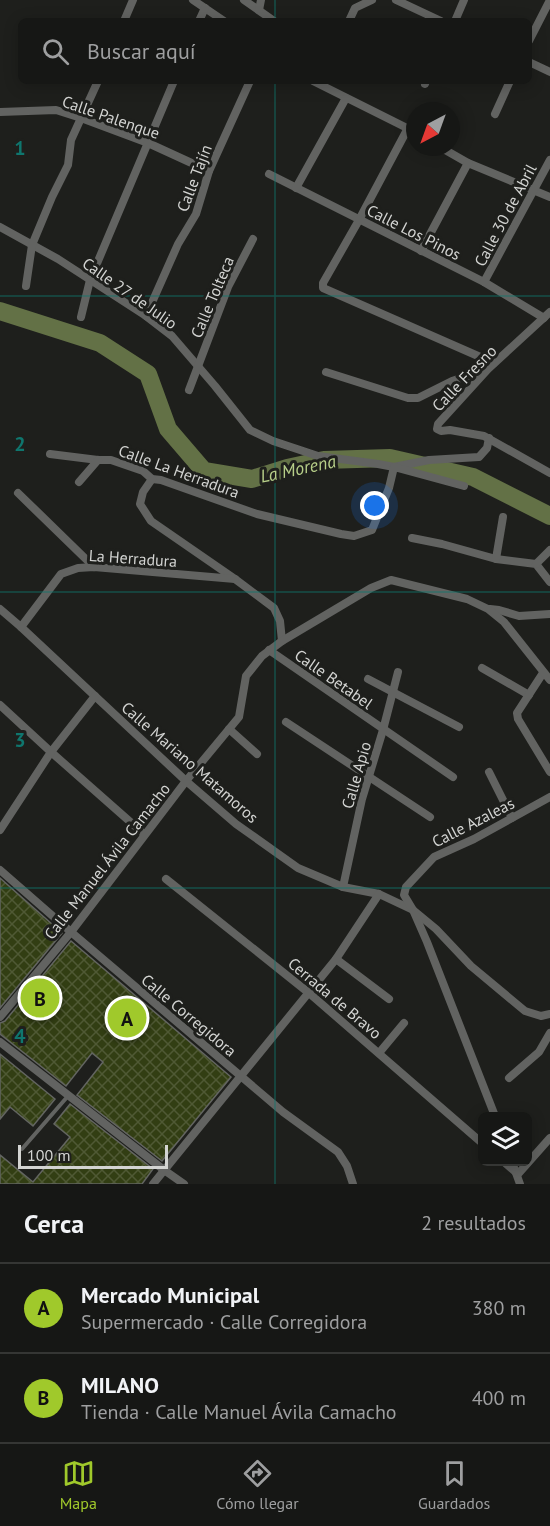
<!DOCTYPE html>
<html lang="es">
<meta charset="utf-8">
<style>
body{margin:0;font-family:"PT Sans",sans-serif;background:#1f201e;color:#f1f3f6}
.controls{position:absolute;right:18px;bottom:18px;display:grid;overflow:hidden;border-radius:9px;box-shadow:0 3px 15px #0003}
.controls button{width:54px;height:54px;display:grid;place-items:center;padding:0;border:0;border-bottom:2px solid #353634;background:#161715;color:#f1f3f6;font:30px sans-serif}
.compass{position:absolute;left:406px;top:102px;width:54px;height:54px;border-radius:50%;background:#161715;box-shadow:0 3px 15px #0003;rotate:221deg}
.scale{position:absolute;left:18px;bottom:15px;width:150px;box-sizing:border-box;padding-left:6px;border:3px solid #d3d4d2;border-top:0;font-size:16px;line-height:21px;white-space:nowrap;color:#d3d4d2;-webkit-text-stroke:4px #1e1f1c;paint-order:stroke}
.you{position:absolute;left:375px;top:506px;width:21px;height:21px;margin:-15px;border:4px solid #fff;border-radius:50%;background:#1a73e8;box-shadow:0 0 0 9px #1a73e833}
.badge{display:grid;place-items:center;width:39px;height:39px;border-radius:50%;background:#a0c92b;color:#111;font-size:20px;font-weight:700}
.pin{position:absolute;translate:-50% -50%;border:3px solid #fff;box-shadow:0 2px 6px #0006}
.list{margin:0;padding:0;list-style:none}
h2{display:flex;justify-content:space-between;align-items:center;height:78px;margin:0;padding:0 24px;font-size:26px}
h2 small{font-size:20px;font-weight:400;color:#9e9fa0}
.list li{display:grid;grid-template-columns:39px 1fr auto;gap:18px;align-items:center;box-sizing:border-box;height:90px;padding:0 24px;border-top:2px solid #353634}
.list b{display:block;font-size:22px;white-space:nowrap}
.list p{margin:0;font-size:20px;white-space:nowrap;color:#9e9fa0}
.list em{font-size:20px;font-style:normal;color:#9e9fa0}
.icon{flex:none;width:33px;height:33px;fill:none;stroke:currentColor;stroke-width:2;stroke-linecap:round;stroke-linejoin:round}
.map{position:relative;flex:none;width:550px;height:1184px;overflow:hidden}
.search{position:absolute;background:#161715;box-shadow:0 3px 15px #0003;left:18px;right:18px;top:18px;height:66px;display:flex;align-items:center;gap:15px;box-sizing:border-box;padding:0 21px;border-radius:9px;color:#9e9fa0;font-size:22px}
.sheet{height:258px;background:#161715}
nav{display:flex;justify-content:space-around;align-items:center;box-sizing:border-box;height:84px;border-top:2px solid #353634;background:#161715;font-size:16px;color:#9e9fa0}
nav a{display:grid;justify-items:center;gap:3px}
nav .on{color:#a0c92b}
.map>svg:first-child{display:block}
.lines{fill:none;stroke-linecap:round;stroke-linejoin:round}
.river{stroke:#637146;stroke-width:18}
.building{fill:url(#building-cross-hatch);stroke:#636561;stroke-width:1.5}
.lane{stroke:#626361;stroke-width:4}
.street{stroke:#626361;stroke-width:8}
.grid{fill:none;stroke:#0f766e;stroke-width:1.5;stroke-opacity:0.55}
.labels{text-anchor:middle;stroke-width:6;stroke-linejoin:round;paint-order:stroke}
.street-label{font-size:16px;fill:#d3d4d2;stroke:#1e1f1c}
.water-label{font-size:18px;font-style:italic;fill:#b7cf89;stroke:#1e1f1c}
.grid-label{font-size:20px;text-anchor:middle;font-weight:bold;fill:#0f766e;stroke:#1e1f1c;stroke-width:6;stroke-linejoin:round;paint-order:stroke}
</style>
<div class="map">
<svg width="550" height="1184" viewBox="0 0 550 1184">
<defs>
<pattern id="building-cross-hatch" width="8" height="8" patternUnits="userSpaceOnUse" patternTransform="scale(1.5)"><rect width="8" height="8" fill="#323e13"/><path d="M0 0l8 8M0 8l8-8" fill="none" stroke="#4f5934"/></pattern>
</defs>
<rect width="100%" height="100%" fill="#1e1f1c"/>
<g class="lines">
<polyline class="river" points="0,311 100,343 148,374 168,429 204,471 252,479 287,468 324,460 390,458 473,477 550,516"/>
</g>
<g class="building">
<polygon points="0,878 62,933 0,1008"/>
<polygon points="71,941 231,1077 162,1161 77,1095 103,1062 92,1053 66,1086 0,1034 0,1023 5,1021"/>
<polygon points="0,1054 55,1099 33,1126 10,1107 0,1119"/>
<polygon points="70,1104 153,1169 142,1184 0,1184 0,1155 33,1182 70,1137 54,1124"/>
</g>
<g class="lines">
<polyline class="lane" points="22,1149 68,1096"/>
<g class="street">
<polyline points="193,0 224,21"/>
<polyline points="244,0 274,21"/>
<polyline points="396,0 441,21"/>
<polyline points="259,10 261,0"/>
<polyline points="124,21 133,0"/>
<polyline points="199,21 205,8"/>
<polyline points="349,21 355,8 372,0"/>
<polyline points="455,21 464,0"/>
<polyline points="529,41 550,0"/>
<polyline points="529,62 550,72"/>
<polyline points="313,81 415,132"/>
<polyline points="425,84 426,81"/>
<polyline points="0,112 56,110 81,118 148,143 209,171"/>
<polyline points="495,114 510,81"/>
<polyline points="408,128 359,220 323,283 323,288 494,363"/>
<polyline points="440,147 468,163 550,197"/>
<polyline points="269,174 484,282 544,318"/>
<polyline points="296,188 346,98"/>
<polyline points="0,227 58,259 146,316 172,336 215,386 250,430 273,441 318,456 378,464 394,467 429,460 479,457 487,448 489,438"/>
<polyline points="421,251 468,163"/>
<polyline points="484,282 550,160"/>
<polyline points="26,286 32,245 52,197 68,165 71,140 98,81"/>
<polyline points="550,312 488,369 438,424 437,429 441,431 450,430 484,436 550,473"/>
<polyline points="146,316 178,244 196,214 209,171 250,81"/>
<polyline points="81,317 90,280 174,81"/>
<polyline points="326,372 408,398 418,398 452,381 485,370"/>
<polyline points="189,390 228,287 253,239"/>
<polyline points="50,454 98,460 111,460 143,471 152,479 161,480 257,514 341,534 354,536 372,530 389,488 394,467 464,486"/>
<polyline points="152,479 143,492 140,504 151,521 235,579 274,608 280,621 282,641"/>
<polyline points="79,482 98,460"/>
<polyline points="18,493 94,567"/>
<polyline points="412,538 442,544 496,559 536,564 550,582"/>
<polyline points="496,559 503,517"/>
<polyline points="536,564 550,550"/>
<polyline points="0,609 21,627 186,781 236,824 298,868 343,887 379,894 413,910 436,929 471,966 525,1011 541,1016 550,1014"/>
<polyline points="490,609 499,610 519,616 550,614"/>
<polyline points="21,627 61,574 78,568 94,567 235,579"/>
<polyline points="269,650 453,777"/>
<polyline points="482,668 529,695"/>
<polyline points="543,673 517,713 518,719 550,772"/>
<polyline points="368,679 459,727"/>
<polyline points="0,705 51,752 144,834"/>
<polyline points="286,722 430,817"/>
<polyline points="229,729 257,754"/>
<polyline points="489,772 512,818"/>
<polyline points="0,830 51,752 95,696"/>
<polyline points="0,870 71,932 283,1112 338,1152 347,1166 353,1184"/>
<polyline points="166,879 309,993 482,1143"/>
<polyline points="343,887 362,799 383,730 398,672"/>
<polyline points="336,959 389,999"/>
<polyline points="0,1017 71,932 186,781 239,717 246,676 262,656 282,641 371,588 391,580 467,599 488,609 504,622 550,680"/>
<polyline points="0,1042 164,1170 184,1184"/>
<polyline points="379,1053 404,1023"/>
<polyline points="509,1078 539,1052 550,1033"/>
<polyline points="495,1116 427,942 413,910 404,895 406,887 434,857 474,839 550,797"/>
<polyline points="504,1162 518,1174 550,1138"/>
<polyline points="512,1162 520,1184"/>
<polyline points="153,1184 336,959 379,894"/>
</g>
</g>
<path class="grid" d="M275,0v21M275,81v1103M0,296h550M0,592h550M0,888h550"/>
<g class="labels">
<g class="street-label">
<text transform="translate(111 117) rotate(19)" y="6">Calle Palenque</text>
<text transform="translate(194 178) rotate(-69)" y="6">Calle Tajín</text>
<text transform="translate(505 215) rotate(-62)" y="6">Calle 30 de Abril</text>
<text transform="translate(414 232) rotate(27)" y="6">Calle Los Pinos</text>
<text transform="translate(130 293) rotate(35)" y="6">Calle 27 de Julio</text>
<text transform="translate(212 297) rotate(-67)" y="6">Calle Tolteca</text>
<text transform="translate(464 378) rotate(-46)" y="6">Calle Fresno</text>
<text transform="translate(179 471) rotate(20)" y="6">Calle La Herradura</text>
<text transform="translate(133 558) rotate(4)" y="6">La Herradura</text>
<text transform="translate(334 679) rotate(35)" y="6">Calle Betabel</text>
<text transform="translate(190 762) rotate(41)" y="6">Calle Mariano Matamoros</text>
<text transform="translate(356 775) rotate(-74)" y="6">Calle Apio</text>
<text transform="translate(473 822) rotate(-27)" y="6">Calle Azaleas</text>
<text transform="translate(107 861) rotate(-52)" y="6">Calle Manuel Ávila Camacho</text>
<text transform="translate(335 998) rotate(40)" y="6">Cerrada de Bravo</text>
<text transform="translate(189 1015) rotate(40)" y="6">Calle Corregidora</text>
</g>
<g class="water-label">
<text transform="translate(298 469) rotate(-12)" y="6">La Morena</text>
</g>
</g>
<g class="grid-label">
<text x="20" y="155">1</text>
<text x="20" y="451">2</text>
<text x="20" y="747">3</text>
<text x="20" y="1043">4</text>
</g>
</svg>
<div class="controls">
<button><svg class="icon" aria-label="layers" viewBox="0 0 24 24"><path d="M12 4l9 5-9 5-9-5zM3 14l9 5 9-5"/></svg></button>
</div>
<svg class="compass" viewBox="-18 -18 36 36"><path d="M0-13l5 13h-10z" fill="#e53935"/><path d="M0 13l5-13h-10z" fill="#9e9fa0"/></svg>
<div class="scale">100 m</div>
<div class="you"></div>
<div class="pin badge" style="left:127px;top:1018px">A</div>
<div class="pin badge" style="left:40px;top:998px">B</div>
<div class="search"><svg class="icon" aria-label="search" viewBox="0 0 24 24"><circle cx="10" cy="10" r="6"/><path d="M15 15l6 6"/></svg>Buscar aquí</div>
</div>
<section class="sheet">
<h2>Cerca<small>2 resultados</small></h2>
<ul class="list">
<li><span class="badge">A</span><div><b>Mercado Municipal</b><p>Supermercado · Calle Corregidora</p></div><em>380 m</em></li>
<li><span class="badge">B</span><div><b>MILANO</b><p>Tienda · Calle Manuel Ávila Camacho</p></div><em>400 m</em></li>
</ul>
</section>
<nav>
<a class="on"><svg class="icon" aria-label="map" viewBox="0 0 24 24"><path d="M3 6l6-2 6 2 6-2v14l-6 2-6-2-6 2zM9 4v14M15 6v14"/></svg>Mapa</a>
<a><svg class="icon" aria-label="directions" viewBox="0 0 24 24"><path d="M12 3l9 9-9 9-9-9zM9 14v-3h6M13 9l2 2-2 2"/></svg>Cómo llegar</a>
<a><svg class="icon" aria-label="saved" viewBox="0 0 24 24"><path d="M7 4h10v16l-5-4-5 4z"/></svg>Guardados</a>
</nav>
